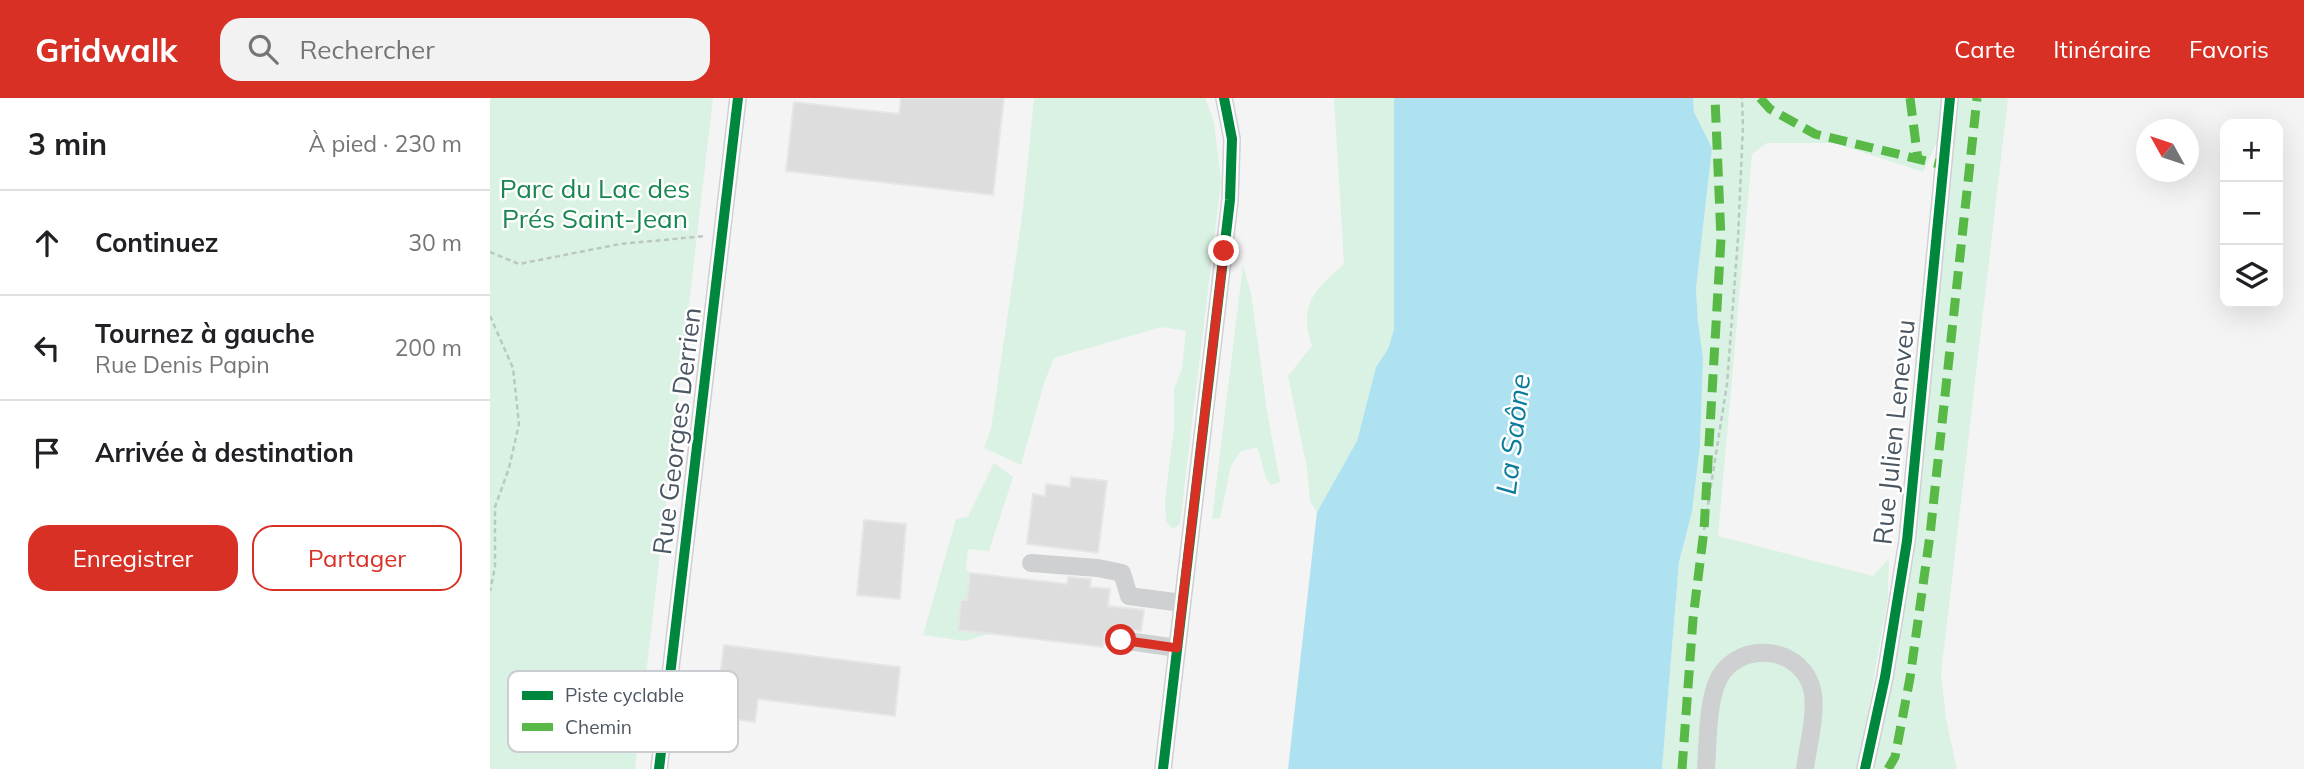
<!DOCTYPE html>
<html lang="fr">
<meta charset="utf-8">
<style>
body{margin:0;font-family:Mulish,sans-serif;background:#f2f2f2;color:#202124}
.controls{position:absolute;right:21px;top:21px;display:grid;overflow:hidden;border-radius:14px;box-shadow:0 7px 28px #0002}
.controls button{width:63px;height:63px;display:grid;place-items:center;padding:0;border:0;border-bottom:2px solid #e0e0e0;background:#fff;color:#202124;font:35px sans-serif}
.compass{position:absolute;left:1646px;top:21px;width:63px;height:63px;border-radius:50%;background:#fff;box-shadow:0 7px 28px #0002;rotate:310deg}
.stop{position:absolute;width:21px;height:21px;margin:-16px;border:5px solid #d93025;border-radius:50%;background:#fff}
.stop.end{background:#d93025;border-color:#fff;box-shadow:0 2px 7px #0008}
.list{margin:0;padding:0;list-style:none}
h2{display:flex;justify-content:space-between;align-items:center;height:91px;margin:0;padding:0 28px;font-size:30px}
h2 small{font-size:23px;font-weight:400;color:#757577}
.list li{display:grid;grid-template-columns:46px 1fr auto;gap:21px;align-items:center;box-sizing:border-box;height:105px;padding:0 28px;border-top:2px solid #e0e0e0}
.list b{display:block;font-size:26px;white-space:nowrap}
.list p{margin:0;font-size:23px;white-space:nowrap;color:#757577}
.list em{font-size:23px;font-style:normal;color:#757577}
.actions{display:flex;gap:14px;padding:21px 28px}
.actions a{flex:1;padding:16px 0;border:2px solid #d93025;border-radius:21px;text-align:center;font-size:24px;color:#d93025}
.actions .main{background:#d93025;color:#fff}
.icon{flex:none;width:38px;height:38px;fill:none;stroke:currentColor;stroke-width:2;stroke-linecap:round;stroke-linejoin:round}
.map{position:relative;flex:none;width:1814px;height:671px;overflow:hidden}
header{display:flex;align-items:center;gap:42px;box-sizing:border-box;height:98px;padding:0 35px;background:#d93025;color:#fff}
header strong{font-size:33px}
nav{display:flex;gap:38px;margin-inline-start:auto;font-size:24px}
.search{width:490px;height:63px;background:#f2f2f2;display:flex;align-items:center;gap:18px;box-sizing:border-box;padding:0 24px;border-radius:21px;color:#757577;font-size:26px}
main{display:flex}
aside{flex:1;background:#fff}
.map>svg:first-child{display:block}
.green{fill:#d9f2e3}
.water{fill:#aee2f0}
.building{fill:#ddddde;stroke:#e5e6e7;stroke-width:2}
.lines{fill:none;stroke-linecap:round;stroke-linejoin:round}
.path{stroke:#bcc7c4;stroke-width:2.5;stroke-dasharray:5 3.5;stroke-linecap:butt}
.minor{stroke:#ced0d2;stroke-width:18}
.quiet{stroke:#58b947;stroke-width:9;stroke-dasharray:18 9;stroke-linecap:butt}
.cycleway-casing{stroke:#fff;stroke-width:15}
.cycleway{stroke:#00873e;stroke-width:10}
.route{stroke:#d93025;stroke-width:9}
.labels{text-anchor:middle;stroke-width:5;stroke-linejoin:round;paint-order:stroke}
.park-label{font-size:26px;fill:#17864f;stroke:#fff}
.street-label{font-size:26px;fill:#4a5661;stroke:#fff}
.water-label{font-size:28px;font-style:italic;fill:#0c7c9b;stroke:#fff}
.key{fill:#fff;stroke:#c9ccd0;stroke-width:2}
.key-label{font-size:19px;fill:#4a5661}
</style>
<header>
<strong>Gridwalk</strong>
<div class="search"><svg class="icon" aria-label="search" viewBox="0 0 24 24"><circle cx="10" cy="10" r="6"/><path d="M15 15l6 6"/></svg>Rechercher</div>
<nav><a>Carte</a><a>Itinéraire</a><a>Favoris</a></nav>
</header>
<main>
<aside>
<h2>3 min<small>À pied · 230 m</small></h2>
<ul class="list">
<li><svg class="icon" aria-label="ahead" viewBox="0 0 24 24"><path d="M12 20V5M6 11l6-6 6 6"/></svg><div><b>Continuez</b></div><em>30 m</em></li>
<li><svg class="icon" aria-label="left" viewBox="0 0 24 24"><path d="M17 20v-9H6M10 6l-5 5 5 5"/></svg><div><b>Tournez à gauche</b><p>Rue Denis Papin</p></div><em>200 m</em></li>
<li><svg class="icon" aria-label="arrive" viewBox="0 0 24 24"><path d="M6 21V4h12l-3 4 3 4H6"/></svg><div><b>Arrivée à destination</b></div></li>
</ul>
<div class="actions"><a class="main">Enregistrer</a><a>Partager</a></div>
</aside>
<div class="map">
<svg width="1814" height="671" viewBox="0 0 1814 671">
<rect width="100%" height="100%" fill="#f4f4f4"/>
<g class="green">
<polygon points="0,0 223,0 145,671 0,671"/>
<polygon points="544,0 715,0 724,24 731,83 690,426 683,431 676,424 675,403 684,330 684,291 692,271 696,233 672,229 564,260 554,285 531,367 494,350 501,331 533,112"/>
<path d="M844,0h60v231l-6,20 -12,18 -19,74 -40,71 -7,-11 -3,-33 -19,-92 24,-30c-14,-41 2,-55 32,-82z"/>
<polygon points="1203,0 1455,0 1451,36 1433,74 1344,45 1277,45 1262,56 1228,438 1383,478 1399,460 1398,499 1368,671 1172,671 1189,464 1202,414 1210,348 1213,260 1208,224 1206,191 1222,50 1204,14"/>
<polygon points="1469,0 1518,0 1451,576 1456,621 1467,671 1382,671 1456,118"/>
<path d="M753,167l8,28 16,118 13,71 -9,3c-8,-9 -9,-26 -14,-38l-16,4 -10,15 -11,52 -8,1z"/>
<polygon points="504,365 523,379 499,453 478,451 476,472 480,475 477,502 471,502 468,532 498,536 475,543 433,537 466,421 478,419"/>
</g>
<polygon class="water" points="904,0 1203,0 1204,14 1222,50 1206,191 1208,224 1213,260 1210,348 1202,414 1189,464 1172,671 798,671 827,414 867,343 886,269 898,251 904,231"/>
<g class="building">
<polygon points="411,0 514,0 503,97 296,73 304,4 409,16"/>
<polygon points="581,379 617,383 608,455 537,446 543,396 555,398 556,386 580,389"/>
<polygon points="374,422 416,426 410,501 367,497"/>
<polygon points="480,475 577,486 578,479 601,481 600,489 620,491 618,508 654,512 651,533 632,531 622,535 615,535 613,549 468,532 471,502 477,502"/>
<polygon points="234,547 410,569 405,618 268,601 265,624 225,619"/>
</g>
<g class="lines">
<g class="path">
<polyline points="0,154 29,166 130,146 216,138"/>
<polyline points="0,218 23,270 29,326 19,370 5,409 5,469 0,493"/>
<polyline points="1214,432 1237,286 1248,140 1253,28 1252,0"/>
</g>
<g class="minor">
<polyline points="541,465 608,470 632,475 639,498 692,505"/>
<polyline points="631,542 687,550"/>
<polyline points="169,671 248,0"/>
<polyline points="673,671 740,102 742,41 734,0"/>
<path d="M1216,671c2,-26 1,-68 13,-91 22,-40 87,-31 94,16 3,23 -5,51 -8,75"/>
<polyline points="1375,671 1395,579 1417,443 1460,0"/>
</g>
<g class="quiet">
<polyline points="1270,0 1280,11 1325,36 1453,67"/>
<polyline points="1420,0 1428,62"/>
<polyline points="1192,671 1203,521 1214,432 1231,141 1225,0"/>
<polyline points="1398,671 1405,659 1420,580 1440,437 1487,0"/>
</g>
<g class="cycleway-casing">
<g id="cycleway">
<polyline points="169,671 248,0"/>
<polyline points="673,671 740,102 742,41 734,0"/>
<polyline points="1375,671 1395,579 1417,443 1460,0"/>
</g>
</g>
<use href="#cycleway" class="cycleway"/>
</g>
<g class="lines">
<polyline class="route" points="631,542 687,550 734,153"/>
</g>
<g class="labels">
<g class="park-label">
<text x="105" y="100">Parc du Lac des<tspan x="105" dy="30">Prés Saint-Jean</tspan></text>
</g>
<g class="street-label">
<text transform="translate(187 333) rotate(-83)" y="9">Rue Georges Derrien</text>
<text transform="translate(1404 334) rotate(-84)" y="9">Rue Julien Leneveu</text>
</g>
<g class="water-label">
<text transform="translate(1023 336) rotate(-83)" y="10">La Saône</text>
</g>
</g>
<rect x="18" y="573" width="230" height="81" rx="10" class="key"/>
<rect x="32" y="593" width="31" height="9" fill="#00873e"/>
<rect x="32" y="625" width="31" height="8" fill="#58b947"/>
<g class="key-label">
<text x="75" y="604">Piste cyclable</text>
<text x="75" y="636">Chemin</text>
</g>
</svg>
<div class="controls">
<button>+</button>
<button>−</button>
<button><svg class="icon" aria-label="layers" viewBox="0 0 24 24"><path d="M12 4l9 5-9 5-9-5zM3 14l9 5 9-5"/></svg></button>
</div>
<svg class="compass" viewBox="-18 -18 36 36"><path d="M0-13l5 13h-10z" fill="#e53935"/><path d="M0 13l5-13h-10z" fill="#757577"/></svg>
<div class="stop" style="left:631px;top:542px"></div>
<div class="stop end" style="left:734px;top:153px"></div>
</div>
</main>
